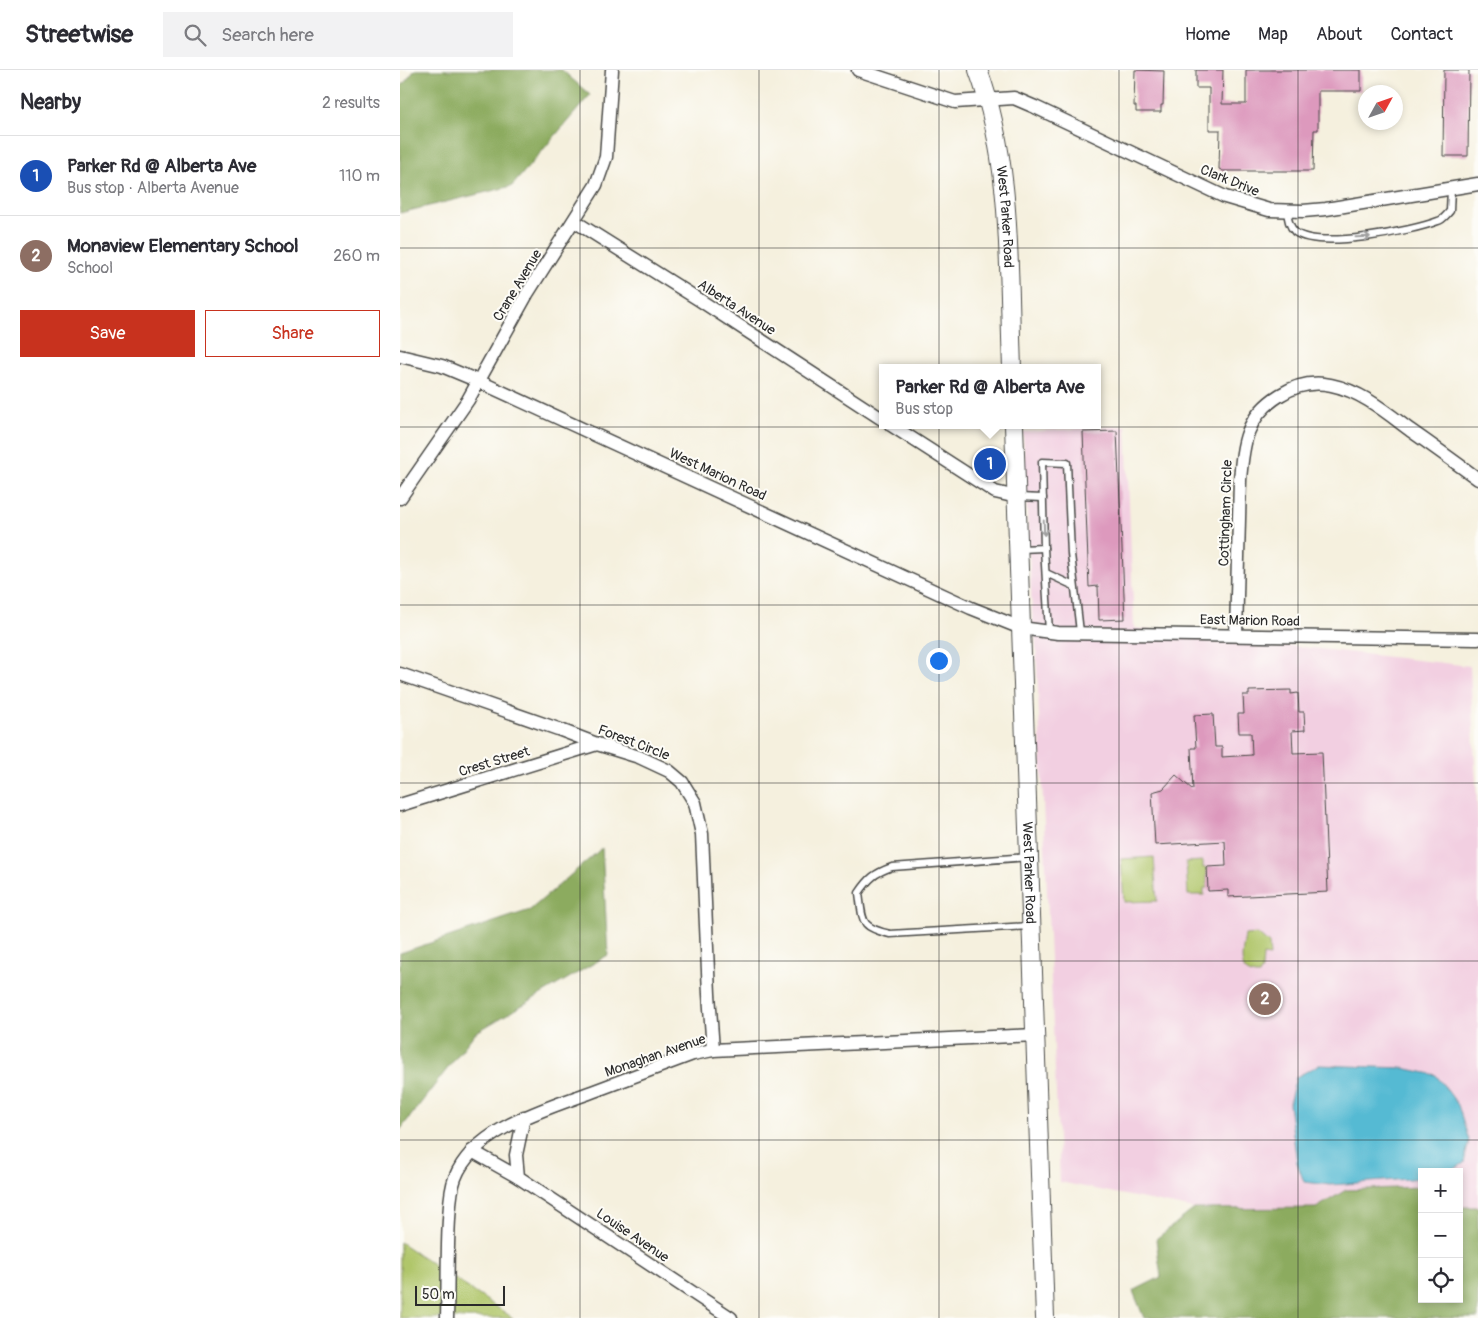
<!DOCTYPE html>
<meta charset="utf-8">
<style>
body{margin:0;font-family:Pangolin,sans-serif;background:#f2f2f3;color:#2b2b33}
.controls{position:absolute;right:15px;bottom:15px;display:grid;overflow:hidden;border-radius:0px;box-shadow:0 2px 8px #0003}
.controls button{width:45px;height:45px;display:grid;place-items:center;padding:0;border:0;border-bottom:1px solid #e1e1e2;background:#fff;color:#2b2b33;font:25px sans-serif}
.compass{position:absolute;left:958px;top:15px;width:45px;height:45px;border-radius:50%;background:#fff;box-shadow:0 2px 8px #0003;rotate:50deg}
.scale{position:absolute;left:15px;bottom:12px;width:90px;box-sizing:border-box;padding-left:5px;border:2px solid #2b2b2b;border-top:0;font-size:14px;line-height:18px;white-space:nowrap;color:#2b2b2b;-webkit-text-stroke:4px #fdfcf7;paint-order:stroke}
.you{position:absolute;left:538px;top:590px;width:18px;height:18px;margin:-12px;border:4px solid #fff;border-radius:50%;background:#1a73e8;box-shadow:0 0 0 8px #1a73e833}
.badge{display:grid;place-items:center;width:32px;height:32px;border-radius:50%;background:#c8321e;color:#fff;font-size:16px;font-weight:700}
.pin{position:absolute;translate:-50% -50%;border:2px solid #fff;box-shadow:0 1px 5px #0006}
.popup{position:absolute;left:479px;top:294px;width:222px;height:65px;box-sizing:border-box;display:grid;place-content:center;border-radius:0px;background:#fff;filter:drop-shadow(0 1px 4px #0005);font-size:16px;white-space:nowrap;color:#7c7c81}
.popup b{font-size:19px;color:#2b2b33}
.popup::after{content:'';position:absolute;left:50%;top:100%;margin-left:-10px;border:10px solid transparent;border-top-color:#fff}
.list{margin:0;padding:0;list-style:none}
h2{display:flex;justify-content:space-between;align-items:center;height:65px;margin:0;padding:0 20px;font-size:21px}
h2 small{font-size:16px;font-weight:400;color:#7c7c81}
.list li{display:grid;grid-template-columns:32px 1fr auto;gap:15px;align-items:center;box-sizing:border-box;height:80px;padding:0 20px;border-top:1px solid #e1e1e2}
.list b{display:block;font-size:19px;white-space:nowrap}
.list p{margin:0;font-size:16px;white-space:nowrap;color:#7c7c81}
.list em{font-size:16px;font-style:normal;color:#7c7c81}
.actions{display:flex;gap:10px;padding:15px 20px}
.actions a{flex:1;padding:11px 0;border:1px solid #c8321e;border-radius:0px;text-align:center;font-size:18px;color:#c8321e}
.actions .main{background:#c8321e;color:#fff}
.icon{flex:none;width:28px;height:28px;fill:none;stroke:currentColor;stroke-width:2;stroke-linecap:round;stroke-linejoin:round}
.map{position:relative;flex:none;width:1078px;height:1248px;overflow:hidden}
header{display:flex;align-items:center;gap:30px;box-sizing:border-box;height:70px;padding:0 25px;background:#fff;border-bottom:1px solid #e1e1e2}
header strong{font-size:24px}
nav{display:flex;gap:28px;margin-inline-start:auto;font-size:18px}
.search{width:350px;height:45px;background:#f2f2f3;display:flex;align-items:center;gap:12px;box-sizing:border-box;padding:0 18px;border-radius:0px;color:#7c7c81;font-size:19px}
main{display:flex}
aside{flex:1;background:#fff}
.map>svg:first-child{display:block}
.built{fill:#f2cfe1}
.green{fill:#b0c66a;stroke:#6e784a}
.forest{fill:#8cab5e;stroke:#5c6b44}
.water{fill:#55bad3;stroke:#40727f}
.building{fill:#dd99bd}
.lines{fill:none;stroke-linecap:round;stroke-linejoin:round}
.lane-casing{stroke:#494946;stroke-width:9}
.street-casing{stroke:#494946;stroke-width:15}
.secondary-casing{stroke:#494946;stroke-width:20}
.lane{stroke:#fff;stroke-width:6}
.street{stroke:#fff;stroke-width:12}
.secondary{stroke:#fff;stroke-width:18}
.oneway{stroke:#a0a0a0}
.grid{fill:none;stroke:#2b2b2b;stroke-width:1;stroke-opacity:0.55}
.labels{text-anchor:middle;stroke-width:4;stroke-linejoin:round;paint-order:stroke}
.street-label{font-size:14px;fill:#2b2b2b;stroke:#fdfcf7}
</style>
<header>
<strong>Streetwise</strong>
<div class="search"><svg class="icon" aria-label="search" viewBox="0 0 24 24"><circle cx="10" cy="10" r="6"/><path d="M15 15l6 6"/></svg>Search here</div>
<nav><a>Home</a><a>Map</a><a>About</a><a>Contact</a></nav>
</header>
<main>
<aside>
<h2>Nearby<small>2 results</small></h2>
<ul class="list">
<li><span class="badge" style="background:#1a4fb4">1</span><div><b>Parker Rd @ Alberta Ave</b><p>Bus stop · Alberta Avenue</p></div><em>110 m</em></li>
<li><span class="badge" style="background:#8d6e63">2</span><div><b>Monaview Elementary School</b><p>School</p></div><em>260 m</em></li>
</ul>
<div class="actions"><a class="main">Save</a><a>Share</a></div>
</aside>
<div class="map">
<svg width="1078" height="1248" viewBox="0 0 1078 1248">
<rect width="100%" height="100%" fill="#fdfcf7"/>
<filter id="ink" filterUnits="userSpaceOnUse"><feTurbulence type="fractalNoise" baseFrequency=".02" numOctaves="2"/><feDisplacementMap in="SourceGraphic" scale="10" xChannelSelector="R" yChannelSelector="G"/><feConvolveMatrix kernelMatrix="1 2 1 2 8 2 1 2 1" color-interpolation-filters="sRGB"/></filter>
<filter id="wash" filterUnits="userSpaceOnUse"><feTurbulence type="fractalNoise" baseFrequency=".0096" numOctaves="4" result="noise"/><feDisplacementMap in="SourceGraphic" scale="20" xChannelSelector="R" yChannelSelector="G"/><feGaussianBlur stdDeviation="1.12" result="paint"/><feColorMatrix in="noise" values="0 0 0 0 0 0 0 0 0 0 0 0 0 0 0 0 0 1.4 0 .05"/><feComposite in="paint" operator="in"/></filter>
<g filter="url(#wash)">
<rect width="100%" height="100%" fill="#f5f0de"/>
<polygon class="built" points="726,356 734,558 1070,596 1078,756 1078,1137 1059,1137 1059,1102 1022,1102 1022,1123 1019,1117 946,1120 916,1138 794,1139 660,1112 636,575 635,560 633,560 623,362"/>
<g class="green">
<polygon points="754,787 757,831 724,832 721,789"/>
<polygon points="803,791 803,798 807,798 807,818 804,818 804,825 788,825 786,792"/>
<path d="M858,864l11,10 1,12 -7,-1 -1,15 -3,5c-24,1 -16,-24 -14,-40z"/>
<polygon points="0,1172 113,1248 0,1248"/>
</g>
<g class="forest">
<polygon points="15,0 162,0 190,25 112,116 0,143 0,18"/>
<polygon points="202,778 208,885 75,963 0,1060 0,883 130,840"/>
<polygon points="1019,1117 1022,1123 1022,1229 1059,1229 1059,1137 1078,1137 1078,1248 744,1248 733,1221 761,1207 756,1169 794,1139 916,1138 946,1120"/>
</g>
<polygon class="water" points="919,995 1003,998 1036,1005 1058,1035 1069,1070 1064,1093 1050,1102 1022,1102 1022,1108 931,1115 904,1112 897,1093 889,1034 896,1007"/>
<g id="blocks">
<g class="building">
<polygon points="735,0 764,1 763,35 761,35 761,42 736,42 736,36 734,36"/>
<polygon points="796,0 823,0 822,34 846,34 846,0 961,0 961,21 918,21 918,60 914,60 913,101 823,101 819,99 820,60 809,60 809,18 796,18"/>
<polygon points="1044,0 1069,0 1068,86 1043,86"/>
<polygon points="717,361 725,549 699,550 698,516 689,517 683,362"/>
<polygon points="891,620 891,624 898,623 899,642 904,642 905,660 892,661 893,683 922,682 928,822 828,827 828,820 808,821 807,797 826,796 825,771 755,775 752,722 763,719 776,705 793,720 791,678 796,678 794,645 813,644 815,677 822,677 822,687 852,685 851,663 839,663 838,644 844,644 843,625 849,625 849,621"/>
</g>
</g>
</g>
<g filter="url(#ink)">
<use href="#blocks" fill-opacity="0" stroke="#494946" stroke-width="1"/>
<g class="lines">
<g class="lane-casing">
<g id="lane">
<path d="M887,141c1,8 2,15 8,21 23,18 117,-1 143,-11 5,-1 8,-6 12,-10l1,-22"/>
<polyline points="618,427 643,428"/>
<polyline points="621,479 644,478"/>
<polyline points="646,503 674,516"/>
<polyline points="649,562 644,478 642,392 667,393 671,484 680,562"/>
<path d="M629,787l-137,10c-17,6 -23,11 -33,26 4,29 1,34 31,41l140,-8"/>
</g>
</g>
<g class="street-casing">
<g id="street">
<polyline points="458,0 555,32 614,28 635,37 825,127 869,140 903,141 926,139 1078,114"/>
<polyline points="174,151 298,229 482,349"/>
<polyline points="0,286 42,296 78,311 571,538 621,558 658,563 1078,569"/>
<polyline points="491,355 595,422 617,427"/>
<polyline points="0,428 68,330 127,224 196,115 206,87 212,0"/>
<path d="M836,565l4,-155c3,-37 6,-64 40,-85 16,-10 32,-14 51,-10 30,6 55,27 79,45 23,16 45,32 68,49"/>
<polyline points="0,604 158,659 197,674 239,687 269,701 282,712 295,733 302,764 309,924 313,980"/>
<polyline points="0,735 197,674"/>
<polyline points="124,1047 116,1085 118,1107 331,1248"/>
<polyline points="72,1081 118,1107"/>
<path d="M47,1248c1,-33 0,-66 2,-99 1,-14 1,-28 6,-41 20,-51 95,-70 142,-88 32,-12 64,-24 96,-36l20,-4 322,-15"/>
</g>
</g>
<g class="secondary-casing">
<g id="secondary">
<path id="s1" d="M578,0c35,94 30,199 34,298"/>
<path id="s2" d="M614,355l31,893"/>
</g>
</g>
<use href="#lane" class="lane"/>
<use href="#street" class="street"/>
<use href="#secondary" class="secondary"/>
</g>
<defs><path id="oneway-shaft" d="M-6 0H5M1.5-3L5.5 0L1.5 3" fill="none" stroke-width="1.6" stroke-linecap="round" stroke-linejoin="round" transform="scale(1.25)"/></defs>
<g class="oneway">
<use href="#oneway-shaft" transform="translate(963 167) rotate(-2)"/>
<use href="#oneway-shaft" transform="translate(644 458) rotate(88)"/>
</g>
</g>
<path class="grid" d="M180,0v1248M359,0v1248M539,0v1248M719,0v1248M898,0v1248M0,178h1078M0,357h1078M0,535h1078M0,713h1078M0,891h1078M0,1070h1078"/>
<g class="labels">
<g class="street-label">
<text transform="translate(830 110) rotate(22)" y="5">Clark Drive</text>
<text dy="5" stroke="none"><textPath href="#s1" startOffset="150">West Parker Road</textPath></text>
<text transform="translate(117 215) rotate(-59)" y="5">Crane Avenue</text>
<text transform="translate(337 237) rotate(33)" y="5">Alberta Avenue</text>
<text transform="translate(318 404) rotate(25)" y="5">West Marion Road</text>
<text transform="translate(825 443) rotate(-88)" y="5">Cottingham Circle</text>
<text transform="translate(850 550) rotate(1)" y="5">East Marion Road</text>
<text transform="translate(234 672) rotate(21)" y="5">Forest Circle</text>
<text transform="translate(94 691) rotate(-17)" y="5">Crest Street</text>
<text dy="5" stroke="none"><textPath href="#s2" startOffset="448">West Parker Road</textPath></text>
<text transform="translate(255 985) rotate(-19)" y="5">Monaghan Avenue</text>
<text transform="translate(233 1165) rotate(34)" y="5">Louise Avenue</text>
</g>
</g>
</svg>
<div class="controls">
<button>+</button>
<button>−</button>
<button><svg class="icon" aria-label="locate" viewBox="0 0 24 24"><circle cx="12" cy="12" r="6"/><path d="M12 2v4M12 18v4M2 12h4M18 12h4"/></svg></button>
</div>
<svg class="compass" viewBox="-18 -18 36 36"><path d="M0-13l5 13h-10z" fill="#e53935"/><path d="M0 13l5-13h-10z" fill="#7c7c81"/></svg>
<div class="scale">50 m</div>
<div class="you"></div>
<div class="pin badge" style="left:590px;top:394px;background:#1a4fb4">1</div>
<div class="popup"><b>Parker Rd @ Alberta Ave</b>Bus stop</div>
<div class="pin badge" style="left:865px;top:929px;background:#8d6e63">2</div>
</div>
</main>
